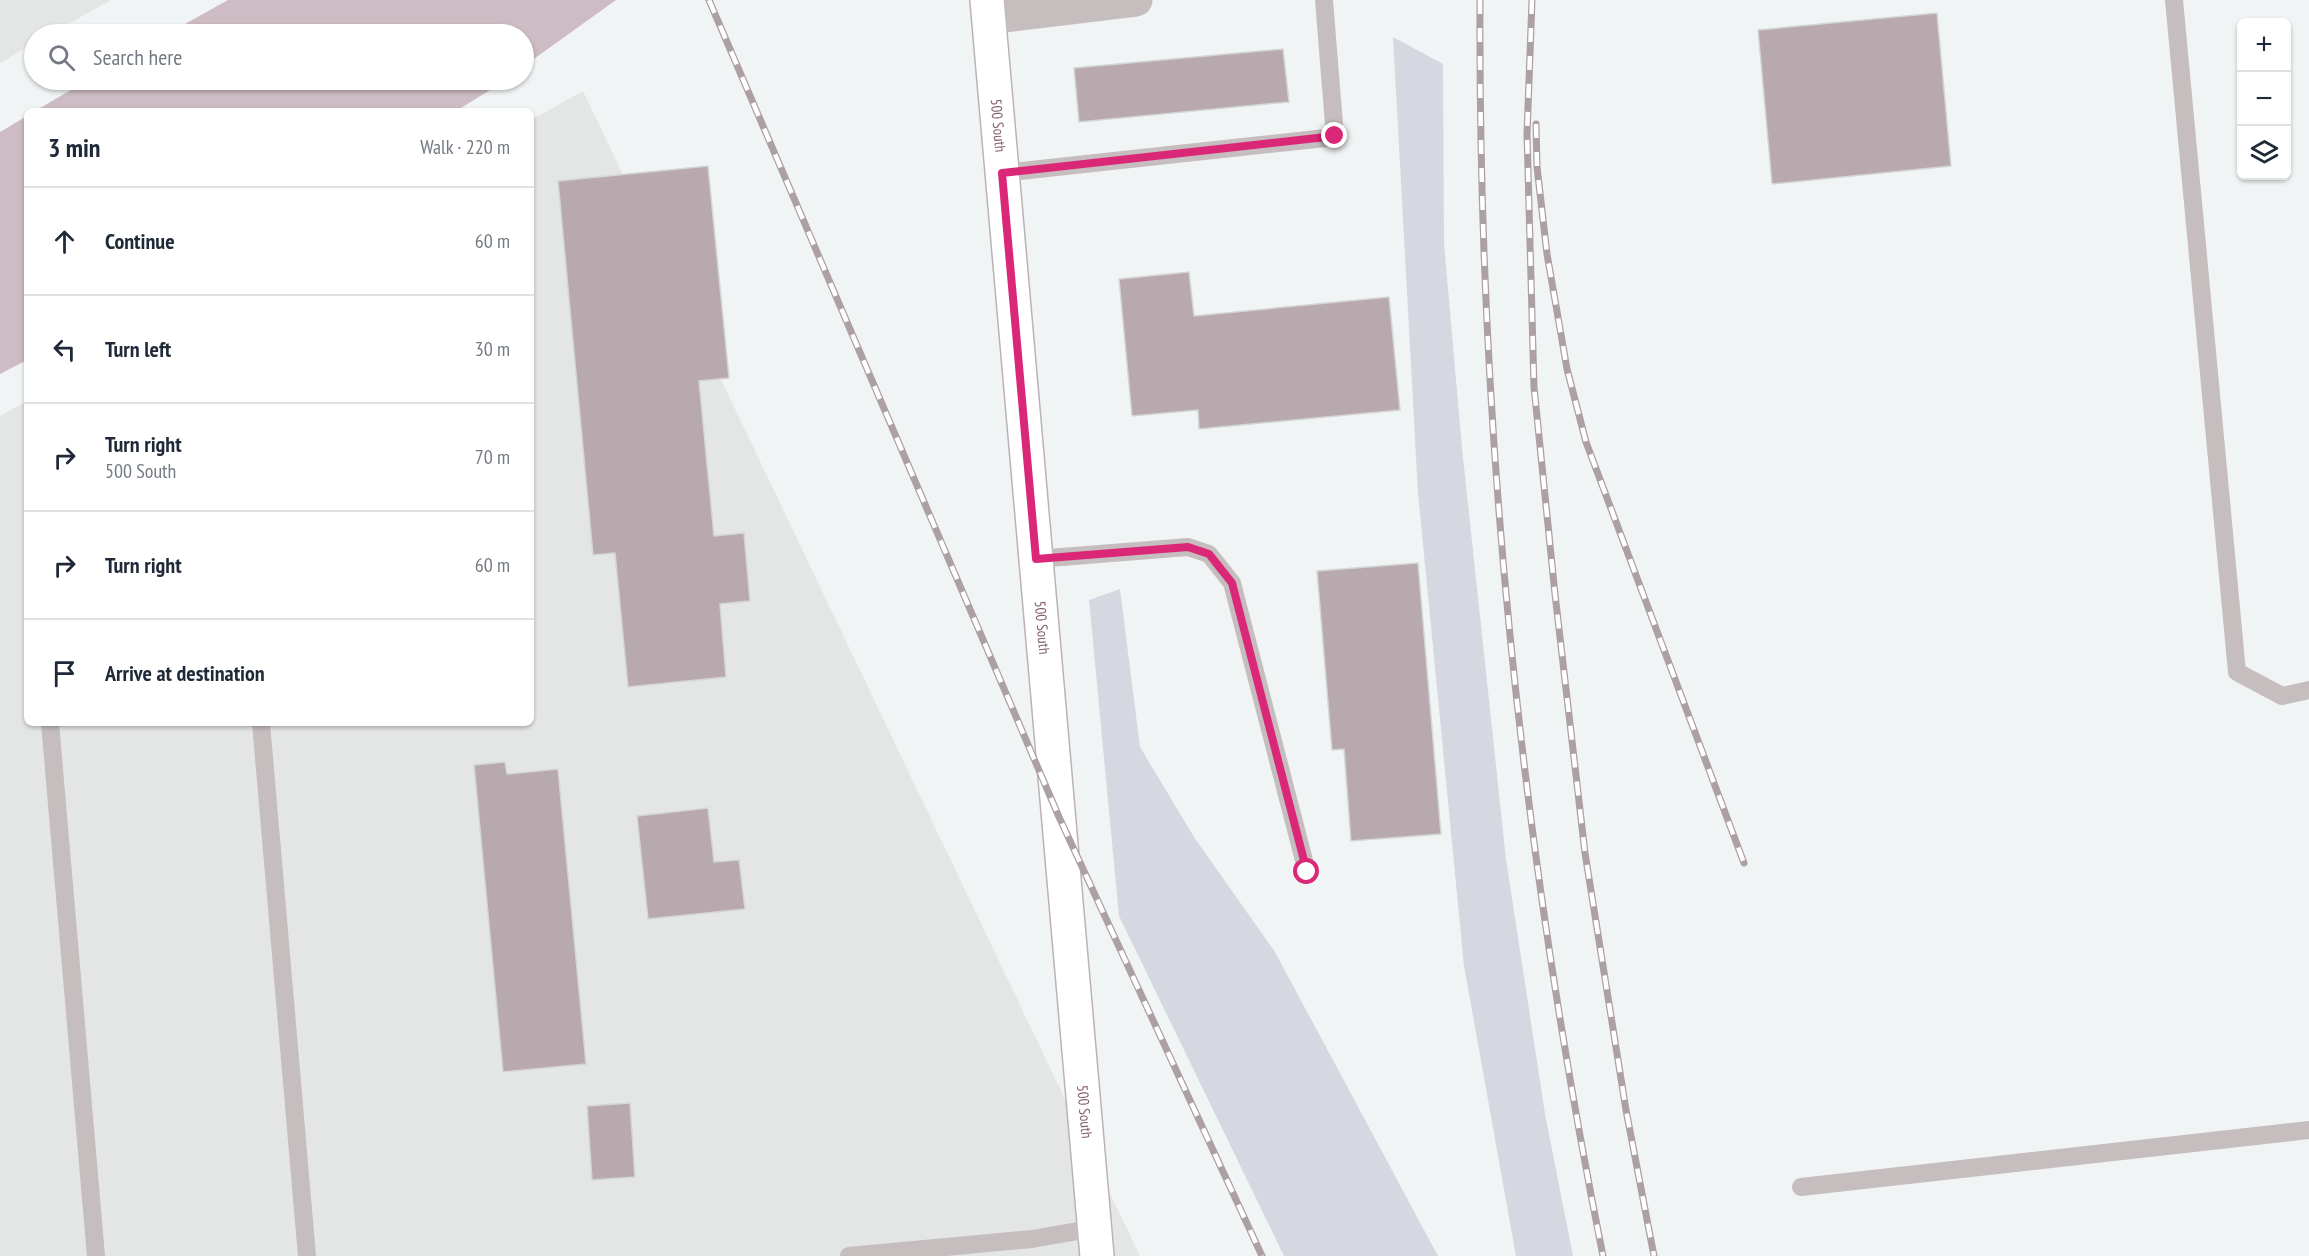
<!DOCTYPE html>
<meta charset="utf-8">
<style>
body{margin:0;font-family:"PT Sans Narrow",sans-serif;background:#f2f2f3;color:#1f2937}
.controls{position:absolute;right:18px;top:18px;display:grid;overflow:hidden;border-radius:9px;box-shadow:0 2px 4px #0004}
.controls button{width:54px;height:54px;display:grid;place-items:center;padding:0;border:0;border-bottom:2px solid #e0e1e3;background:#fff;color:#1f2937;font:30px sans-serif}
.stop{position:absolute;width:18px;height:18px;margin:-14px;border:4px solid #db2777;border-radius:50%;background:#fff}
.stop.end{background:#db2777;border-color:#fff;box-shadow:0 2px 6px #0008}
.list{margin:0;padding:0;list-style:none}
h2{display:flex;justify-content:space-between;align-items:center;height:78px;margin:0;padding:0 24px;font-size:26px}
h2 small{font-size:20px;font-weight:400;color:#747a83}
.list li{display:grid;grid-template-columns:39px 1fr auto;gap:18px;align-items:center;box-sizing:border-box;height:108px;padding:0 24px;border-top:2px solid #e0e1e3}
.list b{display:block;font-size:22px;white-space:nowrap}
.list p{margin:0;font-size:20px;white-space:nowrap;color:#747a83}
.list em{font-size:20px;font-style:normal;color:#747a83}
.icon{flex:none;width:33px;height:33px;fill:none;stroke:currentColor;stroke-width:2;stroke-linecap:round;stroke-linejoin:round}
.map{position:relative;flex:none;width:2309px;height:1256px;overflow:hidden}
.search{position:absolute;background:#fff;box-shadow:0 2px 4px #0004;left:24px;top:24px;width:510px;height:66px;display:flex;align-items:center;gap:15px;box-sizing:border-box;padding:0 21px;border-radius:33px;color:#747a83;font-size:22px}
.panel{position:absolute;background:#fff;box-shadow:0 2px 4px #0004;left:24px;top:108px;width:510px;height:618px;border-radius:9px}
.map>svg:first-child{display:block}
.built{fill:#e4e5e5}
.green{fill:#d6d8e1}
.water{fill:#cdbcc3}
.building{fill:#b8a9ae;stroke:#d4d5d6;stroke-width:1.5}
.lines{fill:none;stroke-linecap:round;stroke-linejoin:round}
.secondary-casing{stroke:#bcb2b4;stroke-width:36}
.lane{stroke:#c6bdbf;stroke-width:18}
.street{stroke:#c6bdbf;stroke-width:33}
.secondary{stroke:#fff;stroke-width:33}
.rail-casing{stroke:#ada0a3;stroke-width:7}
.rail{stroke:#fff;stroke-width:4.5;stroke-dasharray:14;stroke-linecap:butt}
.route{stroke:#db2777;stroke-width:8}
.labels{text-anchor:middle;stroke-width:6;stroke-linejoin:round;paint-order:stroke}
.street-label{font-size:15px;fill:#84626b;stroke:#fff}
</style>
<div class="map">
<svg width="2309" height="1256" viewBox="0 0 2309 1256">
<rect width="100%" height="100%" fill="#f1f4f5"/>
<g class="built">
<polygon points="0,0 111,0 50,34 34,34 34,43 0,63"/>
<polygon points="583,91 1140,1256 0,1256 0,416 27,401 27,723 531,723 531,120"/>
</g>
<g class="green">
<polygon points="1393,37 1443,64 1444,243 1462,448 1506,859 1545,1114 1573,1256 1516,1256 1464,966 1418,493"/>
<polygon points="1120,589 1140,747 1194,837 1275,952 1438,1256 1284,1256 1119,916 1089,600"/>
</g>
<g class="water">
<polygon points="228,0 616,0 524,66 524,34 167,34"/>
<polygon points="88,80 506,80 456,111 35,111"/>
<polygon points="27,116 27,360 0,374 0,132"/>
</g>
<g class="building">
<polygon points="1937,13 1951,166 1772,184 1758,30"/>
<polygon points="1283,49 1289,102 1079,122 1074,68"/>
<polygon points="708,166 729,378 699,381 714,536 744,533 750,601 720,604 726,677 628,687 615,553 593,555 558,181"/>
<polygon points="1189,272 1194,316 1389,297 1400,410 1199,429 1198,410 1132,416 1119,279"/>
<polygon points="1418,563 1441,834 1351,841 1344,749 1332,750 1317,571"/>
<polygon points="505,762 507,774 558,769 586,1064 503,1072 474,765"/>
<polygon points="708,808 714,862 739,860 745,909 648,919 637,816"/>
<polygon points="630,1103 635,1177 592,1180 587,1106"/>
</g>
<g class="lines">
<g class="secondary-casing">
<g id="secondary">
<path id="s1" d="M987,0l110,1256"/>
</g>
</g>
<g class="lane">
<polyline points="2174,0 2237,672 2282,696 2309,690"/>
<polyline points="1002,173 1335,137 1324,0"/>
<polyline points="1036,559 1188,547 1209,554 1232,583 1307,872"/>
<polyline points="50,723 96,1256"/>
<polyline points="261,723 307,1256"/>
<polyline points="1801,1187 2309,1130"/>
<polyline points="849,1256 1032,1239 1095,1228"/>
</g>
<polyline class="street" points="989,18 1136,0"/>
<use href="#secondary" class="secondary"/>
<g class="rail-casing">
<g id="rail">
<polyline points="709,0 1059,817 1262,1256"/>
<path d="M1480,0c-2,422 40,842 123,1256"/>
<polyline points="1532,0 1527,134 1534,387 1555,594 1585,853 1626,1110 1654,1256"/>
<polyline points="1536,124 1537,167 1547,254 1567,369 1586,442 1744,863"/>
</g>
</g>
<use href="#rail" class="rail"/>
</g>
<g class="lines">
<polyline class="route" points="1307,872 1232,583 1209,554 1188,547 1036,559 1002,173 1335,136"/>
</g>
<g class="labels">
<g class="street-label">
<text dy="5" stroke="none"><textPath href="#s1" startOffset="126">500 South</textPath></text>
<text dy="5" stroke="none"><textPath href="#s1" startOffset="630">500 South</textPath></text>
<text dy="5" stroke="none"><textPath href="#s1" startOffset="1116">500 South</textPath></text>
</g>
</g>
</svg>
<div class="controls">
<button>+</button>
<button>−</button>
<button><svg class="icon" aria-label="layers" viewBox="0 0 24 24"><path d="M12 4l9 5-9 5-9-5zM3 14l9 5 9-5"/></svg></button>
</div>
<div class="stop" style="left:1307px;top:872px"></div>
<div class="stop end" style="left:1335px;top:136px"></div>
<div class="search"><svg class="icon" aria-label="search" viewBox="0 0 24 24"><circle cx="10" cy="10" r="6"/><path d="M15 15l6 6"/></svg>Search here</div>
<section class="panel">
<h2>3 min<small>Walk · 220 m</small></h2>
<ul class="list">
<li><svg class="icon" aria-label="ahead" viewBox="0 0 24 24"><path d="M12 20V5M6 11l6-6 6 6"/></svg><div><b>Continue</b></div><em>60 m</em></li>
<li><svg class="icon" aria-label="left" viewBox="0 0 24 24"><path d="M17 20v-9H6M10 6l-5 5 5 5"/></svg><div><b>Turn left</b></div><em>30 m</em></li>
<li><svg class="icon" aria-label="right" viewBox="0 0 24 24"><path d="M7 20v-9h11M14 6l5 5-5 5"/></svg><div><b>Turn right</b><p>500 South</p></div><em>70 m</em></li>
<li><svg class="icon" aria-label="right" viewBox="0 0 24 24"><path d="M7 20v-9h11M14 6l5 5-5 5"/></svg><div><b>Turn right</b></div><em>60 m</em></li>
<li><svg class="icon" aria-label="arrive" viewBox="0 0 24 24"><path d="M6 21V4h12l-3 4 3 4H6"/></svg><div><b>Arrive at destination</b></div></li>
</ul>
</section>
</div>
